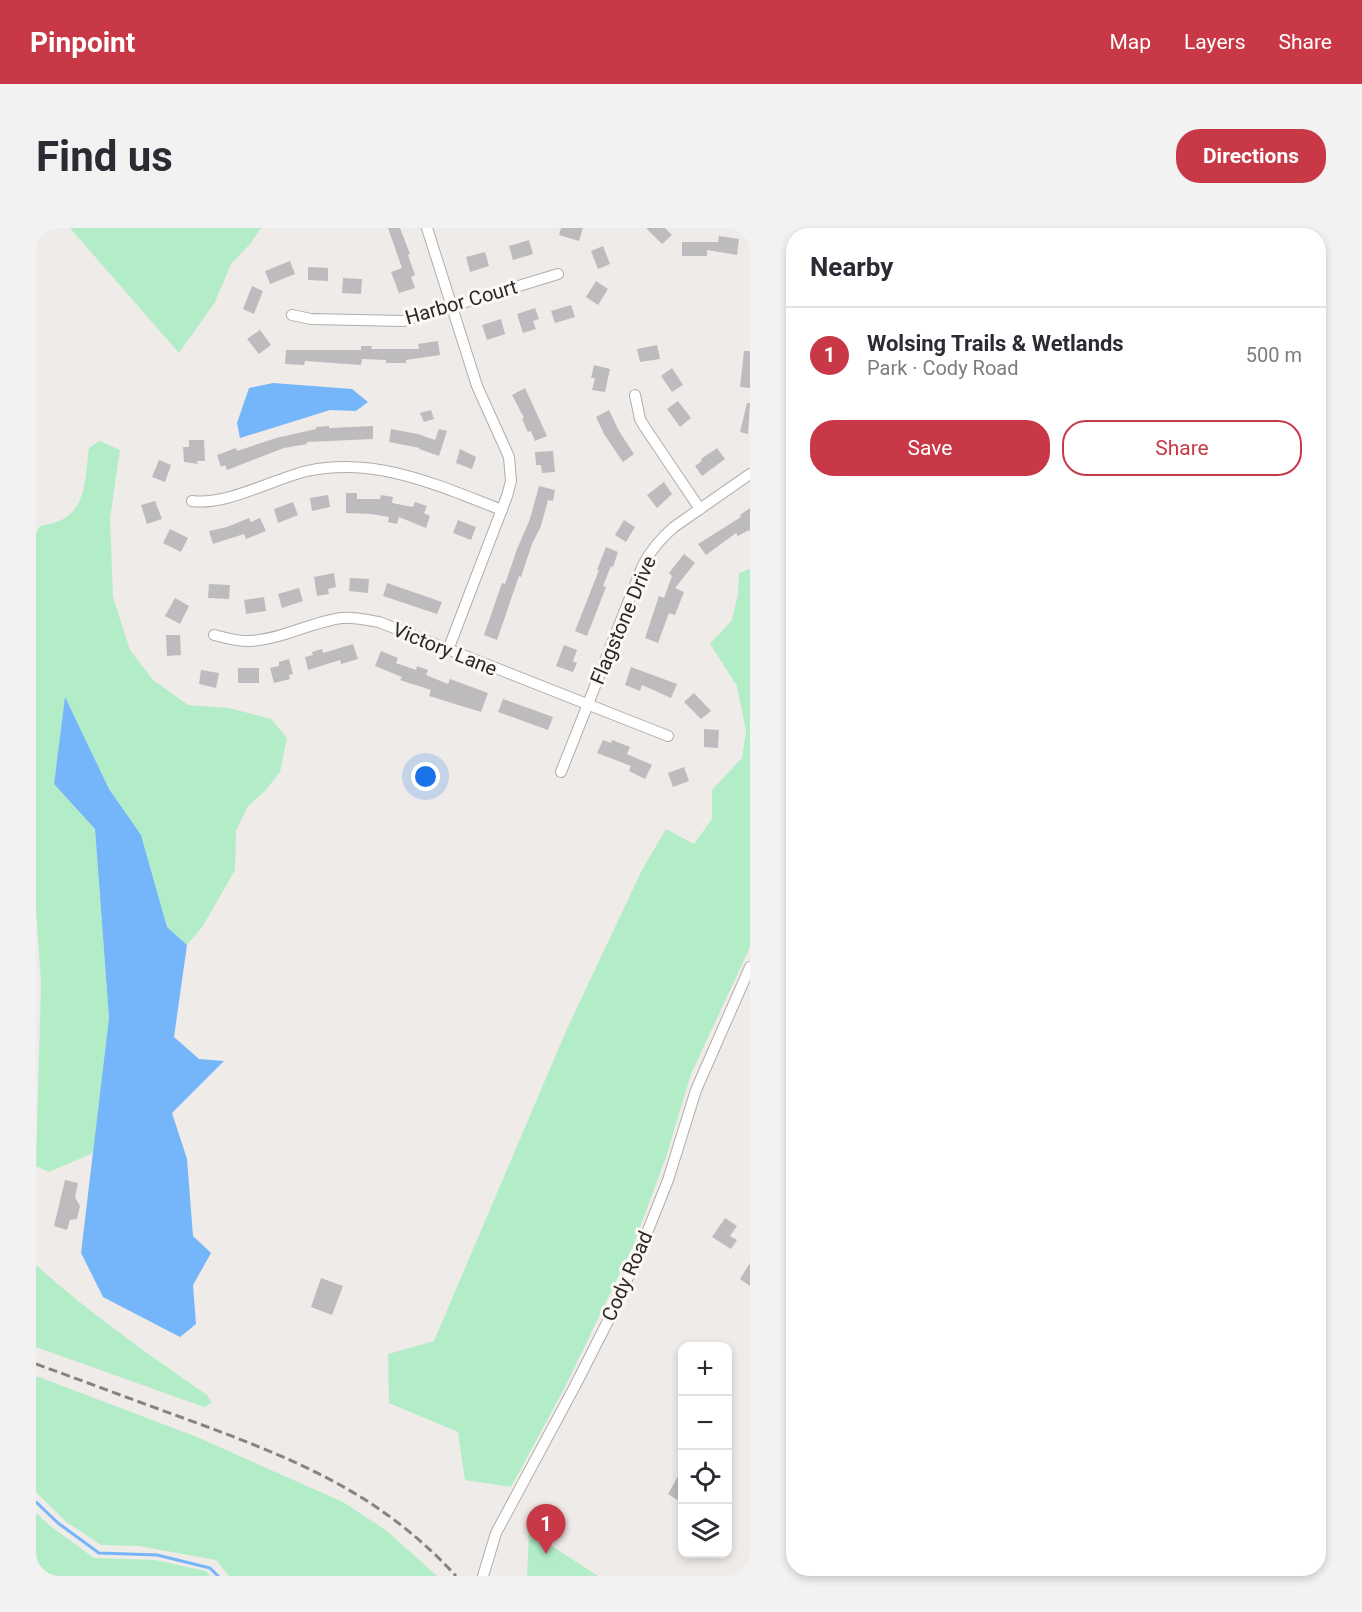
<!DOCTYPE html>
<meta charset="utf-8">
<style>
body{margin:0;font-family:Roboto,sans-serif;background:#f2f2f3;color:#2b2b33}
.controls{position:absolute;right:18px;bottom:18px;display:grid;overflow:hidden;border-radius:12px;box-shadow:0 3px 9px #0003}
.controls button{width:54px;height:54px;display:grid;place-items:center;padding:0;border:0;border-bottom:2px solid #e1e1e2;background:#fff;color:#2b2b33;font:30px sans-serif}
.you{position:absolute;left:390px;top:549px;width:21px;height:21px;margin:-15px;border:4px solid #fff;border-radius:50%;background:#1a73e8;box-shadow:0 0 0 9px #1a73e833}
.badge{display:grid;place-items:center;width:39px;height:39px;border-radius:50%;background:#c93847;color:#fff;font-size:20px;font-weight:700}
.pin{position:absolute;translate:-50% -50px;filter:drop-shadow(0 2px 3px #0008)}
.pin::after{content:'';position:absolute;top:32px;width:21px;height:18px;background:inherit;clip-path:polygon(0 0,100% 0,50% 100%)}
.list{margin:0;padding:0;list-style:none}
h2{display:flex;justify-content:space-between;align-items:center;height:78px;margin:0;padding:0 24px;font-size:26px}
h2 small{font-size:20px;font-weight:400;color:#7c7c81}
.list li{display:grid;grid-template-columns:39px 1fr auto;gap:18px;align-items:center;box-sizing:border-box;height:96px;padding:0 24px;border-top:2px solid #e1e1e2}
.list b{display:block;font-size:22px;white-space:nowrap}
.list p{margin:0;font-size:20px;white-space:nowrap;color:#7c7c81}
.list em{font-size:20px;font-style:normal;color:#7c7c81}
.actions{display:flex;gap:12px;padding:18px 24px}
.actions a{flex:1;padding:14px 0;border:2px solid #c93847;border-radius:24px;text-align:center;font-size:21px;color:#c93847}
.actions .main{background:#c93847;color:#fff}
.icon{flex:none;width:33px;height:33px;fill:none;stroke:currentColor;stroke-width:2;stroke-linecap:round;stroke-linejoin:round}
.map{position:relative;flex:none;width:714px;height:1348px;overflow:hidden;border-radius:24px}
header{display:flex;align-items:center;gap:36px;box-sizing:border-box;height:84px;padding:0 30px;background:#c93847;color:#fff}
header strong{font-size:28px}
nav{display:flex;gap:33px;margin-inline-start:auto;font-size:21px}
.intro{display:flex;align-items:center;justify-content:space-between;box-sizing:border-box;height:144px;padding:0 36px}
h1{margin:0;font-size:42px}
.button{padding:15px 27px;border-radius:24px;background:#c93847;color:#fff;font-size:21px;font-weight:700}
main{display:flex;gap:36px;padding:0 36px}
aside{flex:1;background:#fff;border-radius:24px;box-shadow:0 3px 9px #0003}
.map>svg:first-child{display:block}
.green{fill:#b3edc7}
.water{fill:#74b6f9}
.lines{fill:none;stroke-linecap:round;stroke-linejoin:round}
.stream{stroke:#74b6f9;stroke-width:3}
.building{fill:#bebbbe}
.street-casing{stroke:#b0adaa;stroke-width:12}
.street{stroke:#fff;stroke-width:10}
.rail{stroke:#868381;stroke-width:3;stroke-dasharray:9 4.5;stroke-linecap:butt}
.labels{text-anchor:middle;stroke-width:6;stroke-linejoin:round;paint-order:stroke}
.street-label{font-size:20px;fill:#2a2927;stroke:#fcf9f5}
</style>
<header>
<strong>Pinpoint</strong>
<nav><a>Map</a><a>Layers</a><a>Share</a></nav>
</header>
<div class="intro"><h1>Find us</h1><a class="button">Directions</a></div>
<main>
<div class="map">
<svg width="714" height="1348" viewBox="0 0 714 1348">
<rect width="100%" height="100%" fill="#efebe8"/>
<g class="green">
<polygon points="34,0 225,0 214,16 195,36 179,74 143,125"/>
<path d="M64,213l20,9 -10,68 3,79 17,53 23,30 35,25 41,3 42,11 16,19 -7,34 -15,19 -17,15 -12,25 -1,39 -32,56 -16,19 -20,-18 -26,-92 -32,-46 -44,-90 -11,85 41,45 14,189 -16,135 -44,19 -13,-6 5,-184 -5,-73v-376l4,-7c10,-2 22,-4 30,-12 17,-14 16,-46 19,-66z"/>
<polygon points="714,341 714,719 655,846 630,929 597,1018 529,1159 475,1259 429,1252 422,1204 353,1175 352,1126 398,1113 530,803 606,642 630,601 658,616 676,591 676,562 706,530 710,503 701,458 674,416 696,392 702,366 703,345"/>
<path d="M0,1037c53,48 112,89 171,130l5,8 -8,4 -168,-60z"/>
<polygon points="0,1148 161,1209 307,1274 351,1303 401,1348 193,1348 180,1332 103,1318 65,1317 29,1293 0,1264"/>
<polygon points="0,1285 13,1297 58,1330 119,1332 170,1343 174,1348 0,1348"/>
<polygon points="493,1303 562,1348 491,1348"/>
</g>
<g class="water">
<polygon points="237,155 316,161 332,174 320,183 294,182 204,210 201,195 213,160"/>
<polygon points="29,469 73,561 105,607 131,699 151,717 138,809 163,831 188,833 136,885 151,931 157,1008 175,1025 157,1057 160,1096 144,1109 67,1069 45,1025 73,790 59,601 18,556"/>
</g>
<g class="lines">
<polyline class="stream" points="0,1274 22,1295 63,1325 121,1327 174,1340 182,1348"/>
</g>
<g class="building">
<polygon points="352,0 364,0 374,26 372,27 379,47 375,49 379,60 363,65 355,44 366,40"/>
<polygon points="525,0 547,0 543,13 523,7"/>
<polygon points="610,0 629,0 636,7 626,16"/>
<polygon points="683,8 703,11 701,27 671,22 671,28 646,28 646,14 682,14"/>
<polygon points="493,12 497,26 477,32 473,18"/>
<polygon points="567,18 574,36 562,41 555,23"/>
<polygon points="449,24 453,38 434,44 430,29"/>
<polygon points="254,33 259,46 234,56 229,43"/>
<polygon points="272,39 292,40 292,53 272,52"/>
<polygon points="307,50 326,51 325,66 306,65"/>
<polygon points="560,53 572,61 562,77 550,69"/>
<polygon points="216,58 227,63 218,86 207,81"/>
<polygon points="535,77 539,89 519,95 515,83"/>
<polygon points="499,80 503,91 497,93 500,101 487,105 481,86"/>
<polygon points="465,91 469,106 451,112 446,97"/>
<polygon points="224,102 235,117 223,126 211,111"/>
<polygon points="402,113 404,127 370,132 370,135 350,135 350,132 326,131 325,137 269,133 268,137 249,136 250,122 325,122 325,118 336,118 335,121 383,121 382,116"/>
<polygon points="621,117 624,131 604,134 601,121"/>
<polygon points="708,123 714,123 714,160 704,159"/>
<polygon points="558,137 574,141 569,164 556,162 559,150 555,150"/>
<polygon points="636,140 647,157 636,164 625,148"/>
<polygon points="489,160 511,208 499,213 495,203 492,204 486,191 488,190 476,167"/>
<polygon points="642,173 655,190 644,199 631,181"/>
<polygon points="711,175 714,175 712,206 704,204"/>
<polygon points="395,182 398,191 388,194 384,185"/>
<polygon points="573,182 583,203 598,226 587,234 568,206 560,189"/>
<polygon points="293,198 293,200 337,198 337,211 271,214 271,216 248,220 191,242 189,237 185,239 181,227 200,220 201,223 240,210 280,201 280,199"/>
<polygon points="355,201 382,206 399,212 403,201 411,203 403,228 383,221 384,220 353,214"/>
<polygon points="153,212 168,212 169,233 161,233 162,236 148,234 147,219 153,219"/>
<polygon points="681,220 689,231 666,248 659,238 666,233 665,231"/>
<polygon points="424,221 440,229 436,241 420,235"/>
<polygon points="517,223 519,244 506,245 505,237 500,237 499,224"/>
<polygon points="123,232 135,237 129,254 116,249"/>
<polygon points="628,254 636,266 621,280 611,267"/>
<polygon points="503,258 519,262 517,273 512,272 505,298 496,316 485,349 483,348 461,412 448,407 466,355 469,356 481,321 494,291"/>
<polygon points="310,265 321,265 321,271 344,271 345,267 357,269 356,275 377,279 379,274 391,278 388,285 394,288 390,300 363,289 361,296 352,294 353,289 335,286 310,285"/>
<polygon points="292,267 294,279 276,283 274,270"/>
<polygon points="119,273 126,291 111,296 105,277"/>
<polygon points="257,274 262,287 242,295 238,281"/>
<polygon points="714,280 714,304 713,302 702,308 700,305 670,327 662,316 705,289 704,287"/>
<polygon points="213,290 215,294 224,290 230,303 210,311 208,306 177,316 173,303 191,299"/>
<polygon points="422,292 440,299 435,312 417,305"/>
<polygon points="588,292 599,299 590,314 579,307"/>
<polygon points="134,301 152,310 145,324 127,315"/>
<polygon points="570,319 582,324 577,339 575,338 567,358 570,359 551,408 539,403 563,342 561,342"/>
<polygon points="648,326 659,335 639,360 648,364 639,387 633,385 622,415 609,410 623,368 628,370 636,348 633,345"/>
<polygon points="298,345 300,359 292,361 293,366 281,368 278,349"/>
<polygon points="314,350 333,351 332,365 313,363"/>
<polygon points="351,355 406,374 401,386 347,368"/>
<polygon points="173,356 194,357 193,371 172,370"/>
<polygon points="263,360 267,373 246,380 242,366"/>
<polygon points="228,369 230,383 210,386 208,372"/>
<polygon points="139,370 153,378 144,396 129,388"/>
<polygon points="130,407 144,407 145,427 131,428"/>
<polygon points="317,416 322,431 305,436 304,432 272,442 269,429 277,427 276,424 286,421 287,425"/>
<polygon points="528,417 541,422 537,433 541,435 537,444 520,438"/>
<polygon points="345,423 362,430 360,435 380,442 381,438 392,442 390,447 412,456 414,451 452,465 445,484 393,468 395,462 364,452 366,449 339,438"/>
<polygon points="253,431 257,446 253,447 254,451 238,455 234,440 243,438 243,434"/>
<polygon points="595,439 641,456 635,470 606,457 604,463 589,457"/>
<rect x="202" y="440" width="21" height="15"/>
<polygon points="165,442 183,445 180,460 163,456"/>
<polygon points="658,465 675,483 665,491 648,474"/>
<polygon points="467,471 517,489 512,502 462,484"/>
<polygon points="668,501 683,502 682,520 668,519"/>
<polygon points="567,512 575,515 576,512 594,519 591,526 616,537 609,551 593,543 595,538 561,525"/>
<polygon points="648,539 653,553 637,559 632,545"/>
<polygon points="29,952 42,955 39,969 44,978 41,991 34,992 31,1002 18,998"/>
<polygon points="689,990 701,998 694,1008 701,1012 695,1021 676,1009"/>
<polygon points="714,1035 714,1058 704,1051"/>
<polygon points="285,1050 307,1058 296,1087 275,1079"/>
<polygon points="646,1241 646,1275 632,1266"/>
</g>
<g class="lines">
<g class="street-casing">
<g id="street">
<polyline points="391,0 441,158 473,229 475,253 471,268 412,422"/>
<polyline points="256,87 275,91 367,93 522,46"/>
<polyline points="599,167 604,191 608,198 664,281"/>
<path d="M156,273c34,5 81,-22 115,-30 70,-15 132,15 195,39"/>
<path d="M178,407c12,3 25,7 37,6 31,-2 60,-19 91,-23 12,-1 25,2 37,4l289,114"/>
<path d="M525,544l82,-207c8,-15 18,-27 31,-38l76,-53"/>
<polyline points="447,1348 460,1305 539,1158 574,1089 603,1025 632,952 660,862 714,739"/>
</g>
</g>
<use href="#street" class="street"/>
<path class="rail" d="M0,1136c50,18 100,37 150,55 106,39 192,72 270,157"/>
</g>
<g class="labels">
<g class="street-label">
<text transform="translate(425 74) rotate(-16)" y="7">Harbor Court</text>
<text transform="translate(587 392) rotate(-67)" y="7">Flagstone Drive</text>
<text transform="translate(409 421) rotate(22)" y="7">Victory Lane</text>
<text transform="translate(591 1048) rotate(-66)" y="7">Cody Road</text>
</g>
</g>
</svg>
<div class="controls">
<button>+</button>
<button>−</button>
<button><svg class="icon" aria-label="locate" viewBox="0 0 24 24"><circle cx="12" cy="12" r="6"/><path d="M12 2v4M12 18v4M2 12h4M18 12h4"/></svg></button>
<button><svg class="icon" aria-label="layers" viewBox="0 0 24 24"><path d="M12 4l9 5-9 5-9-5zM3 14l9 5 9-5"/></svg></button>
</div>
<div class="you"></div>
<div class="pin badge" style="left:510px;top:1326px">1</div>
</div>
<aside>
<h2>Nearby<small></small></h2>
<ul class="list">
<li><span class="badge">1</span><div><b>Wolsing Trails &amp; Wetlands</b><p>Park · Cody Road</p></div><em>500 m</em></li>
</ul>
<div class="actions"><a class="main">Save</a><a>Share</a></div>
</aside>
</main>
